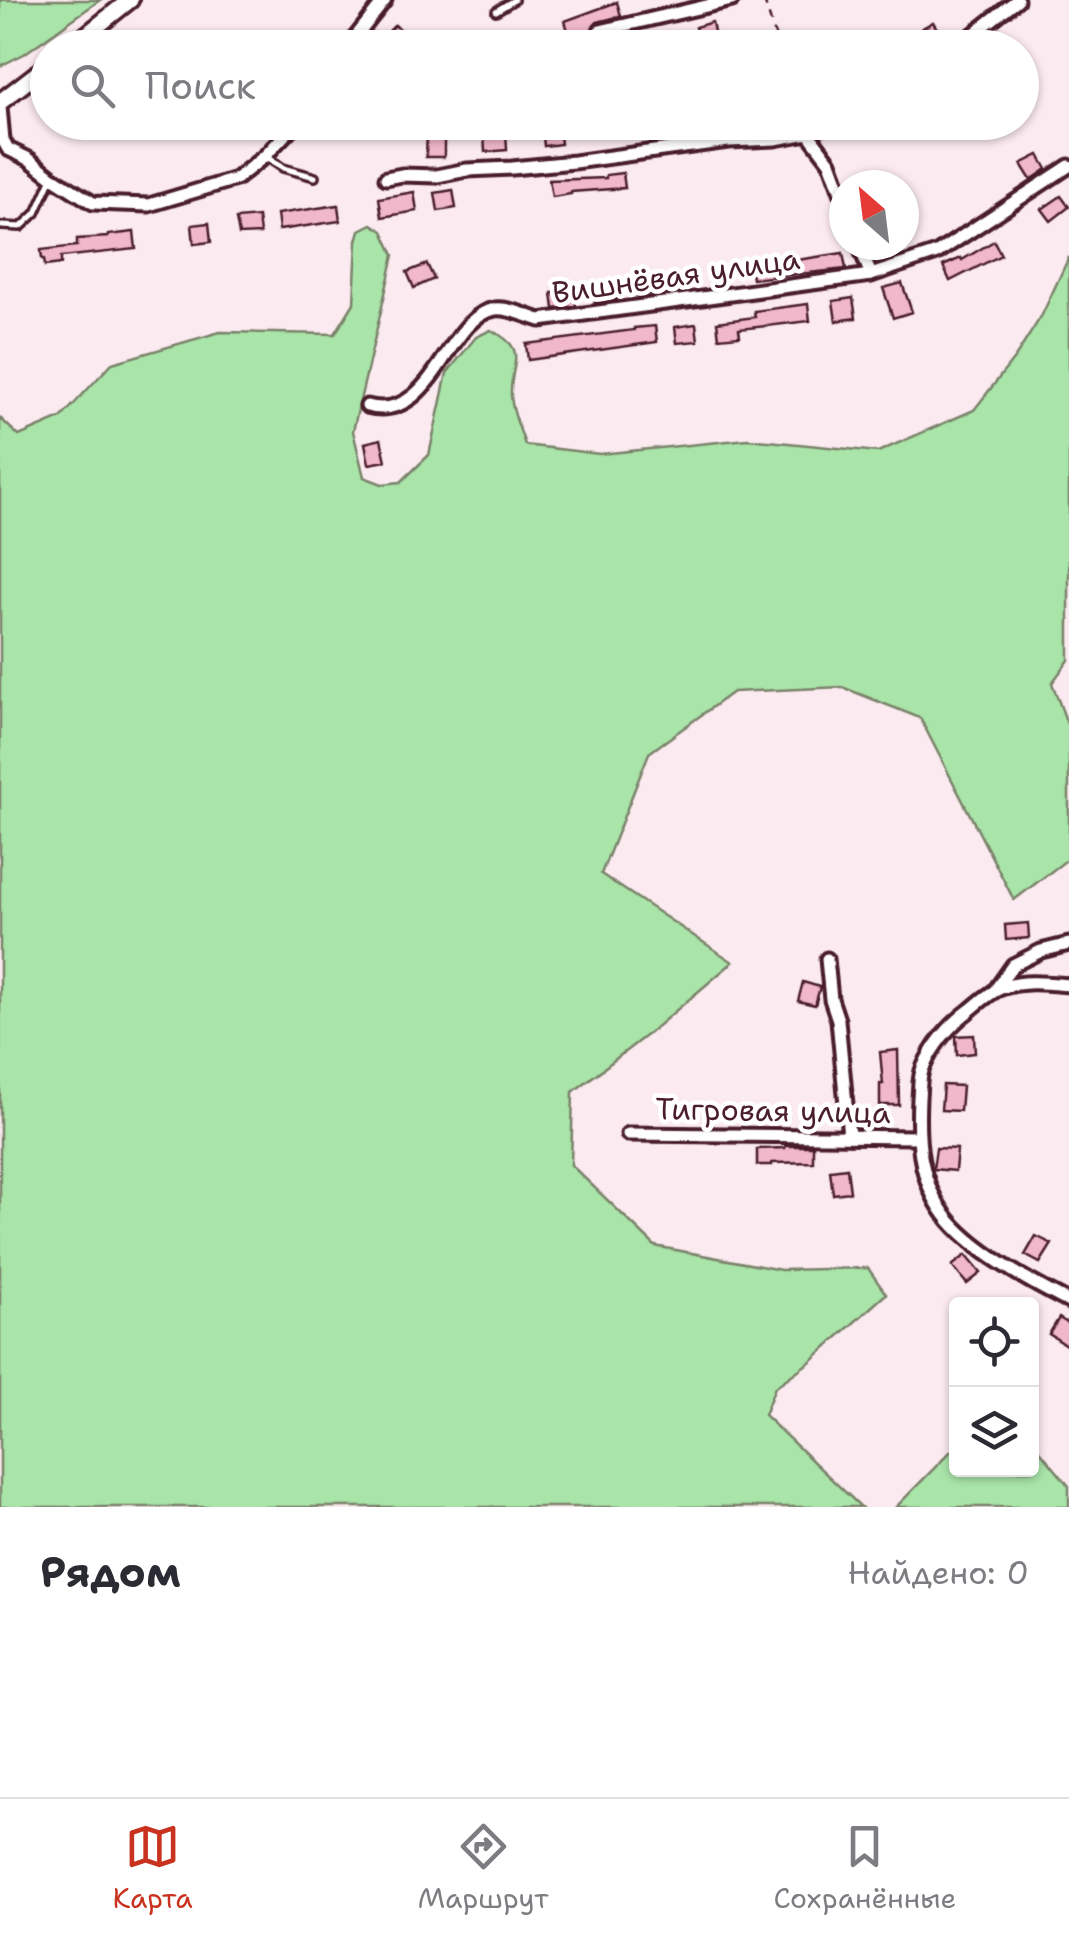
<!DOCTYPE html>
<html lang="ru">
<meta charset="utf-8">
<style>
body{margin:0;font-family:"Shantell Sans",sans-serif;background:#f7f7f7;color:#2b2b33}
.controls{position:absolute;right:30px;bottom:30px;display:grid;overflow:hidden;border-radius:10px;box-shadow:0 2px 8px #0004}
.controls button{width:90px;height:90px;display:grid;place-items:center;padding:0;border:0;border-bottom:2px solid #e1e1e2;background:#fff;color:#2b2b33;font:50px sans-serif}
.compass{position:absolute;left:829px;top:170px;width:90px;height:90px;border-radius:50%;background:#fff;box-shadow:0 2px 8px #0004;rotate:332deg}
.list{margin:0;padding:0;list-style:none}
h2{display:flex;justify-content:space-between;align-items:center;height:130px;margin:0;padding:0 40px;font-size:42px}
h2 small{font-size:32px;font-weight:400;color:#7c7c81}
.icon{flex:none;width:55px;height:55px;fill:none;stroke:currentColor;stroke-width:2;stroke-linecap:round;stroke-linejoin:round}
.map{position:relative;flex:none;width:1069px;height:1507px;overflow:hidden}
.search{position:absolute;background:#fff;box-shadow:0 2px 8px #0004;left:30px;right:30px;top:30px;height:110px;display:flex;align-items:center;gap:25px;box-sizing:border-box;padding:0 35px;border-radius:55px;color:#7c7c81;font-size:38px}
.sheet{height:290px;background:#fff}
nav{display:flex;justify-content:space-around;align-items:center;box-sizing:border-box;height:140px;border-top:2px solid #e1e1e2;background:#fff;font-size:28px;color:#7c7c81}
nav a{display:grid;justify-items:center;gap:5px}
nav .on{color:#c8321e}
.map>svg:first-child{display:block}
.green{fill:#a9e4a9;stroke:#7a826a;stroke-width:2.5}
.building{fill:#f1b8cc;stroke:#4a1f2b;stroke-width:2.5}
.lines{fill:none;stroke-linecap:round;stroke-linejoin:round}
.lane-casing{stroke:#4a1f2b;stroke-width:12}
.street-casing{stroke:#4a1f2b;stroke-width:19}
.secondary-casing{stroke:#4a1f2b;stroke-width:22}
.path{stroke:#4a1f2b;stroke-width:2.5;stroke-dasharray:8 8;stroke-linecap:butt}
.lane{stroke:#fff;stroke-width:5}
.street{stroke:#fff;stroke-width:11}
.secondary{stroke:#fff;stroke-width:15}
.labels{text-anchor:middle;stroke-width:9;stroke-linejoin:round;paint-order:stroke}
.street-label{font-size:30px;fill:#4a1f2b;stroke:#fff}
</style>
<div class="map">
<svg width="1069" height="1507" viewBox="0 0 1069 1507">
<rect width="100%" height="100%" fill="#fbeaf0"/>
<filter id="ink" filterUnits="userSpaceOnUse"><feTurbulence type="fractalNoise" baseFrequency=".01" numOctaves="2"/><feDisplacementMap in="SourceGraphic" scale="20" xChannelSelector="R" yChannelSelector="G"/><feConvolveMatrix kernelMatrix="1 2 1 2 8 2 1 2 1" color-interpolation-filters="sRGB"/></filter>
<g filter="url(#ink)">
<g class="green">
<polygon points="0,0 100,0 24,54 0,66"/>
<path d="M372,224l11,7 11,24 -41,176 11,46 18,7 19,-2 28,-27 18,-82 29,-36 15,-7c37,19 21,30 20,60 -1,17 9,39 14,55l75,9 148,-15 130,13 96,-42 42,-54 26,-41 27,-58v403l-17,23 17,46v129l-55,42 -94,-182 -78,-31 -109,5 -84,61 -48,121 132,88 -80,68 -80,62 -2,73 84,81 126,24 87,-2 18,26 -75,67 -36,26 -11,28 97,92h-861v-1089l19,18 42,-18 51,-55 108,-31 115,2 19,-31 3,-62 3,-11z"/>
<polygon points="1032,1441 1069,1486 1069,1507 896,1507 956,1446 956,1470 1032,1470"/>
</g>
<g class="building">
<polygon points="617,2 621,16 597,22 591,30 570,37 565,21"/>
<polygon points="712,22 716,42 699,46 695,27"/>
<polygon points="933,22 944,40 931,48 923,48 914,33"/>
<polygon points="395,25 405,35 393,48 382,48 377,43"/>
<polygon points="559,125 561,144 544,146 542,128"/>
<polygon points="427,132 444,132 444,157 426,157"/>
<polygon points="506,132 507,150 485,152 484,134"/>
<polygon points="1039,155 1047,169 1031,180 1021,164"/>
<polygon points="623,173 625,188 571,192 571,194 552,197 549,180 606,178 606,175"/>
<polygon points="453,190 456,208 438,211 435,193"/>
<polygon points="414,192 417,211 382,217 379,198"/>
<polygon points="1061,196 1069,207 1051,221 1042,209"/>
<polygon points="338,205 340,221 279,230 277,214"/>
<polygon points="258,217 260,234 239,235 236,219"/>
<polygon points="209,223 211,242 194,244 192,225"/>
<polygon points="134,232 136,249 61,257 61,264 45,266 44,259 42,259 41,250 77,246 77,239 108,237 108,235"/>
<polygon points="994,241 1001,255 950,281 943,266 961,258 962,260"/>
<polygon points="843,253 846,269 752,279 750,263 771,260 771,264"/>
<polygon points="427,264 434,279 414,288 407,272"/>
<polygon points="657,276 659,293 637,296 636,279"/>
<polygon points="902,283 912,312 893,318 883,288"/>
<polygon points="615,284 617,300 595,303 594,287"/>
<polygon points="574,290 576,306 554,309 552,293"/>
<polygon points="853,298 856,318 836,321 833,301"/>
<polygon points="808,304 810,321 739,329 740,336 719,338 717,322 755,317 754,311"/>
<polygon points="696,324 698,341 677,343 675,327"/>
<polygon points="655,326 657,342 528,360 526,344 634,330 634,328"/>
<polygon points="381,439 386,461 369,464 365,443"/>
<polygon points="1028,923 1029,938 1006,940 1005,925"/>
<polygon points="803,982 820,987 815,1005 798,1001"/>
<polygon points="974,1035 975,1053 957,1055 956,1036"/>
<polygon points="898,1050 899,1105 880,1105 880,1084 883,1084 880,1052"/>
<polygon points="943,1085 962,1086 960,1111 941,1110"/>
<polygon points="785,1146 813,1146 813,1162 772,1163 772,1165 757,1165 757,1149 785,1148"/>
<polygon points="936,1148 957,1149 955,1171 933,1169"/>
<polygon points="847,1168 850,1192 833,1194 830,1170"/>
<polygon points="1036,1236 1052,1244 1040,1263 1025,1255"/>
<polygon points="966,1255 981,1273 967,1284 952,1266"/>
<polygon points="1059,1318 1069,1324 1069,1347 1049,1334"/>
</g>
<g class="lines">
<g class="lane-casing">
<g id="lane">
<polyline points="496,11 514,0"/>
<polyline points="268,158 283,168 315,177"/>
<polyline points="2,226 21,227 36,213 51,180"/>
</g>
</g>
<g class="street-casing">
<g id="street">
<polyline points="600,31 732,0"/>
<polyline points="347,48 385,0"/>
<polyline points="956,48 1017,0"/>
<polyline points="0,107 3,140 8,149 29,159 52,177 93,203 149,205 236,179 265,156 297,122"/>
<polyline points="808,133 830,162 844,200"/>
<polyline points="386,178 402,175 437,176 467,170 512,168 574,162 728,141 775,139 808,133 832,122"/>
<polyline points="859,245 871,275"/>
<path d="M367,406c67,18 80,-90 128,-97 13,-2 32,7 45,11l331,-45 66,-22 132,-87"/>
<polyline points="827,959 831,999 838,1020 849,1136"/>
<path d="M1069,985c-23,-2 -45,-5 -68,3 -11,4 -21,14 -31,22 -20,15 -37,35 -47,58 -4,9 -3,21 -4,30 -2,42 0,82 26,117 26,35 85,67 124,87"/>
<polyline points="996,989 1013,965 1041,951 1069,944"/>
<polyline points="628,1134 917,1137"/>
</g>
</g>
<g class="secondary-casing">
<g id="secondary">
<polyline points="70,48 130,0"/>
<polyline points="0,102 48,65"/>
</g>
</g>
<polyline class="path" points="764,0 779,48"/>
<use href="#lane" class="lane"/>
<use href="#street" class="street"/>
<use href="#secondary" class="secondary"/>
</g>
</g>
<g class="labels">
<g class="street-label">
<text transform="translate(676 276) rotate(-8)" y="10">Вишнёвая улица</text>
<text transform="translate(773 1111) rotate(1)" y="10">Тигровая улица</text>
</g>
</g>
</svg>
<div class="controls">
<button><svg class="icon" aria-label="locate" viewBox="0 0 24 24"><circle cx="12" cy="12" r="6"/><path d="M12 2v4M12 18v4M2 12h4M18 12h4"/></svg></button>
<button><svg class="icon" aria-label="layers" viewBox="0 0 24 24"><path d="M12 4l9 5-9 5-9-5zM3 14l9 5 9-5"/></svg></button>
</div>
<svg class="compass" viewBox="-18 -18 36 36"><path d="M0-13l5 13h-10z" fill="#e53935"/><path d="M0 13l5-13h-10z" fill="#7c7c81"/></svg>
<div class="search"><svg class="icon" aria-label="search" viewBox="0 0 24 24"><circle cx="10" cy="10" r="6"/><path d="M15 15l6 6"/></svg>Поиск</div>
</div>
<section class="sheet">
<h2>Рядом<small>Найдено: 0</small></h2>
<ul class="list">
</ul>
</section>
<nav>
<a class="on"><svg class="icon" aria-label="map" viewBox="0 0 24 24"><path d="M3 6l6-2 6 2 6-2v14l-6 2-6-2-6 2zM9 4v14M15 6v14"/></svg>Карта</a>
<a><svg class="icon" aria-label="directions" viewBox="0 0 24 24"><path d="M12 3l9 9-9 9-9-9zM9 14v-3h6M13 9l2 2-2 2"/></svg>Маршрут</a>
<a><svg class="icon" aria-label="saved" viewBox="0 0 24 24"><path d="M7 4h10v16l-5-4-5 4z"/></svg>Сохранённые</a>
</nav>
